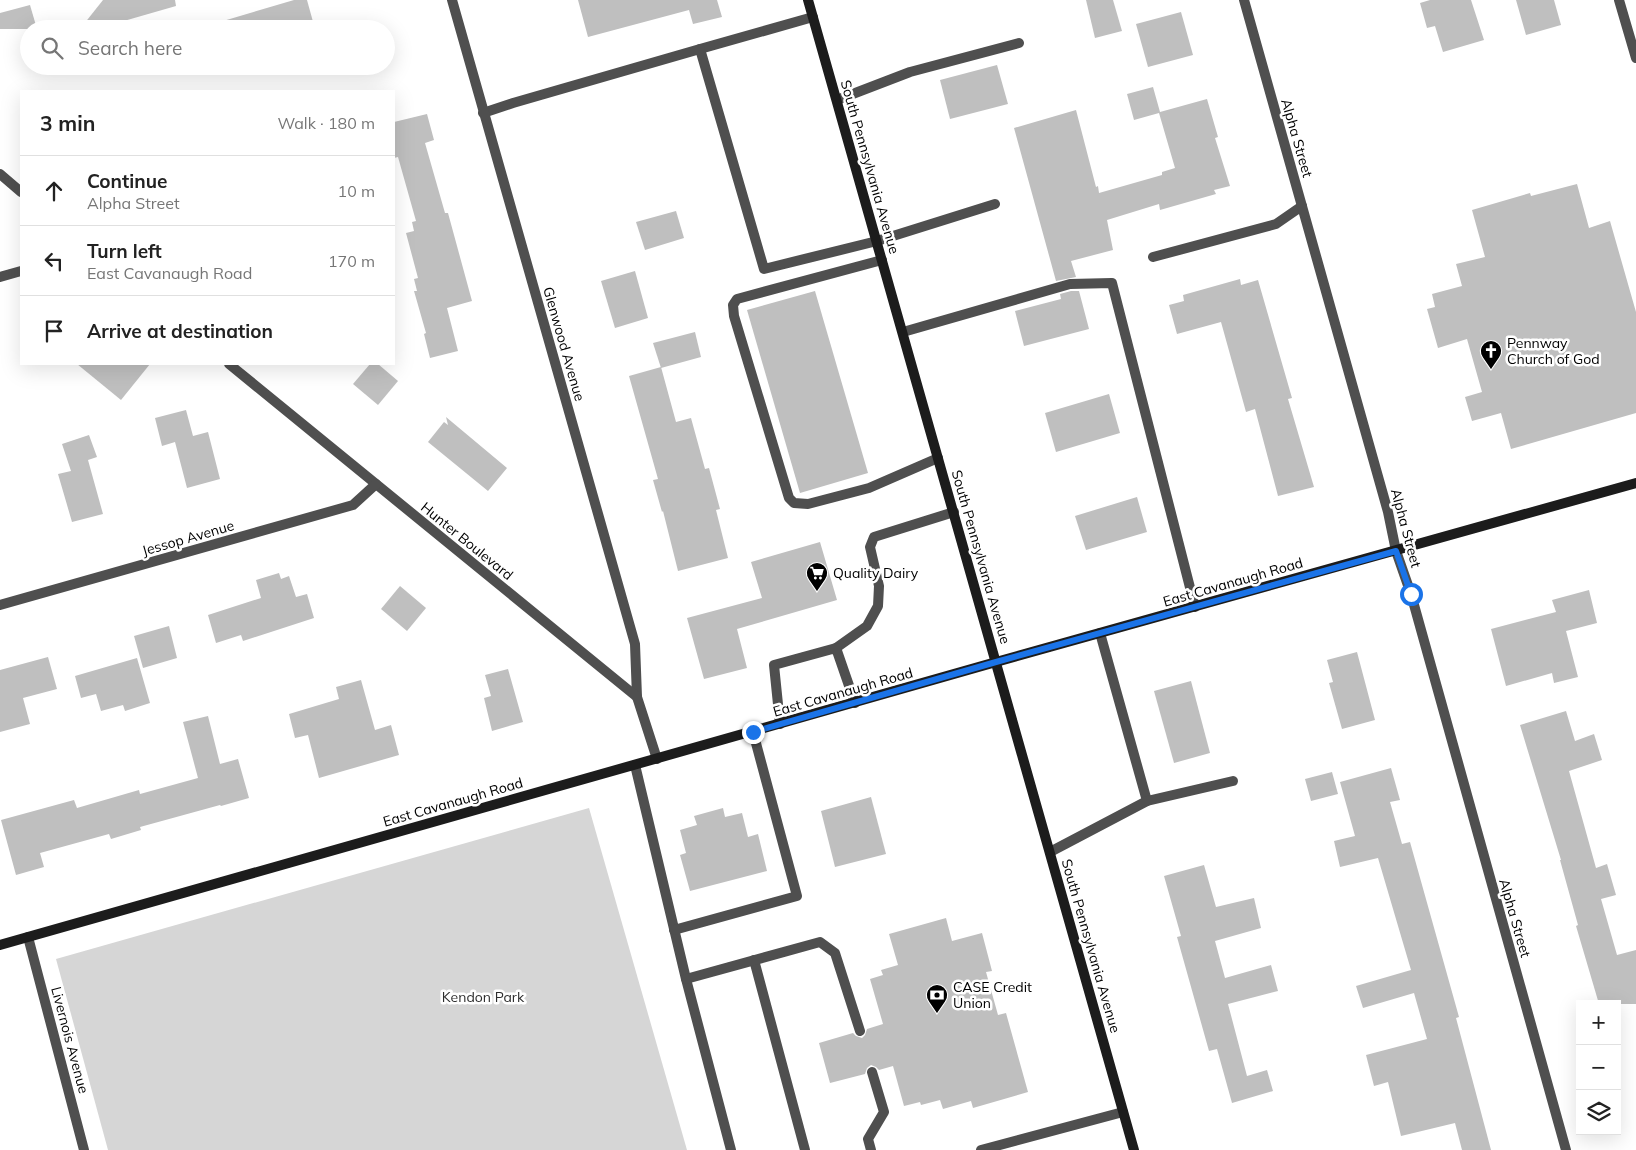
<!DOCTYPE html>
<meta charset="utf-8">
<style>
body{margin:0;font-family:Mulish,sans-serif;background:#f6f6f6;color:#222}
.controls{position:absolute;right:15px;bottom:15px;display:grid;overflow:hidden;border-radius:0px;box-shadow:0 5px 20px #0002}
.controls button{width:45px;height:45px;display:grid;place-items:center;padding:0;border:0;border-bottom:1px solid #e0e0e0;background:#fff;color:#222;font:25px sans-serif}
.stop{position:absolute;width:15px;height:15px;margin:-11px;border:4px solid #1a73e8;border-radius:50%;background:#fff}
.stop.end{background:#1a73e8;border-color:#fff;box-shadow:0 1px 5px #0008}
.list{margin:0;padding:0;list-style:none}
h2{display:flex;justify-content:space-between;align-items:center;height:65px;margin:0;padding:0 20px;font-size:21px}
h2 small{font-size:16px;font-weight:400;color:#767676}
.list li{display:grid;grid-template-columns:32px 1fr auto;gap:15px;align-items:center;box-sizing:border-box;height:70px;padding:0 20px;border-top:1px solid #e0e0e0}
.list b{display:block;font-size:19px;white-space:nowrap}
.list p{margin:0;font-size:16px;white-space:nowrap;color:#767676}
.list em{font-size:16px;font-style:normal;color:#767676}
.icon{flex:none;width:28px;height:28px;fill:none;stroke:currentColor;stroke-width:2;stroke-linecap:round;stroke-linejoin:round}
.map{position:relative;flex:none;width:1636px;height:1150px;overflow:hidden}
.search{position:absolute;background:#fff;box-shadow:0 5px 20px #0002;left:20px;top:20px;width:375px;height:55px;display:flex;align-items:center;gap:12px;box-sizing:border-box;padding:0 18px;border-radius:28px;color:#767676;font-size:19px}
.panel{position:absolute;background:#fff;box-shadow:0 5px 20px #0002;left:20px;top:90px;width:375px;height:275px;border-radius:0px}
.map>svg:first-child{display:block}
.green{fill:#d6d6d6}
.building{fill:#bfbfbf}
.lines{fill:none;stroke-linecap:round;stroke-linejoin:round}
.lane{stroke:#4f4f4f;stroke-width:10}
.street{stroke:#4f4f4f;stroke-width:10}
.secondary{stroke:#1c1c1c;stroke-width:10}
.route{stroke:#1a73e8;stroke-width:6}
.labels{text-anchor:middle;stroke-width:5;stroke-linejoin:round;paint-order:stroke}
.street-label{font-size:14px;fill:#000;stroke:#fff}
.poi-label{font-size:14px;fill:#000;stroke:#fff;text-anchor:start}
.park-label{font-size:14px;fill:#2d2d2d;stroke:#fff}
</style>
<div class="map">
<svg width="1636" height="1150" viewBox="0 0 1636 1150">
<rect width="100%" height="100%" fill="#fff"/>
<polygon class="green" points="589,808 687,1150 108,1150 56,959"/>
<g class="building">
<polygon points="103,0 175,0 176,6 96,29 80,29"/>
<polygon points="294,0 307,0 315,29 214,29 213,24"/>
<polygon points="578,0 717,0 722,17 693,24 689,10 588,37"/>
<polygon points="1086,0 1113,0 1122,31 1095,38"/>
<polygon points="1430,0 1471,0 1484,40 1443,52 1435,26 1427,28 1420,3"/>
<polygon points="1516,0 1554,0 1561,25 1526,35"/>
<polygon points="30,5 37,29 0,29 0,13"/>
<polygon points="1181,12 1193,55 1148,67 1136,24"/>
<polygon points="997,65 1008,104 950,119 940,80"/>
<polygon points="1153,87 1160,112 1207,99 1218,137 1215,138 1230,186 1214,190 1216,194 1160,210 1159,204 1107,220 1113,250 1071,261 1076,277 1056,281 1014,128 1076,110 1096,187 1098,186 1099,193 1162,175 1162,172 1175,168 1159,113 1134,120 1127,94"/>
<polygon points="427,114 434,140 425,143 445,213 448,213 472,301 447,308 458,351 430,358 424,334 426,333 414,291 417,291 414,279 418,278 406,233 414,231 412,222 416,221 398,157 394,158 394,122"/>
<polygon points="1577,184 1589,228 1610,221 1636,312 1636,413 1511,449 1501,413 1472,421 1465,397 1482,392 1467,339 1438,348 1427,309 1435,307 1432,294 1462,286 1456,264 1485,257 1472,210 1530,193 1531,196"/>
<polygon points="676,211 684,238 645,250 636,222"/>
<polygon points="635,271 648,318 615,328 601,281"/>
<polygon points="1240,279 1241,285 1258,280 1292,398 1288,399 1314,487 1278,496 1255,409 1246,412 1221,322 1177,334 1169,305 1184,301 1183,295"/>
<polygon points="815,291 868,473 800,493 747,310"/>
<polygon points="1071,291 1079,291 1089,329 1024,346 1015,311 1061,299 1060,294"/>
<polygon points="695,332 701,357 661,368 653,343"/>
<polygon points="77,364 150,364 121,400"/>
<polygon points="370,364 378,364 398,381 378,405 353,384"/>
<polygon points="661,367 676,422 691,418 705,469 709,468 720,509 716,510 728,558 678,571 663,511 662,512 653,480 658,479 629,376"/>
<polygon points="1109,394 1120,433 1056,452 1045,413"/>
<polygon points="186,410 193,436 208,432 220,479 187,488 175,442 162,446 155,418"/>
<polygon points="446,417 507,468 488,491 428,442 444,422 448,425"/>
<polygon points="89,435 97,457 88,460 103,514 72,522 58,474 71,471 62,444"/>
<polygon points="1137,497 1147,532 1086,550 1075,516"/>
<polygon points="820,542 837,600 737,629 747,668 704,679 687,618 762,598 751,562"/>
<polygon points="279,573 281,579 289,576 296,597 307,594 314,618 243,641 241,635 216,643 208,615 261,598 256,580"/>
<polygon points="400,586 426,608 407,631 381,609"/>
<polygon points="1589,590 1597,623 1566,631 1578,677 1554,683 1552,673 1506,686 1491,629 1556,612 1552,600"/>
<polygon points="169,626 177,658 143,668 134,636"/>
<polygon points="1357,652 1375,720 1342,729 1329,683 1333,682 1327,660"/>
<polygon points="48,657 57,689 23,698 30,724 0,732 0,670"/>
<polygon points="137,658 150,703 125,711 123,705 101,711 96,694 81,698 75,676"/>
<polygon points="508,669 523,722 492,731 484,698 491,696 485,675"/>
<polygon points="361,680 375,730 391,725 399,755 319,778 308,735 295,738 289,714 339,699 336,687"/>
<polygon points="1191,681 1210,753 1174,763 1154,691"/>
<polygon points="1566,711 1575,741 1594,734 1602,760 1569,771 1596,868 1607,864 1616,895 1601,899 1617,955 1636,950 1636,1004 1599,1004 1576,926 1578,925 1560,860 1561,860 1520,725"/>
<polygon points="208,716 220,764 238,759 249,798 221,806 220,805 140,827 141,830 111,839 109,834 40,853 44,867 16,875 1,820 74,800 77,808 139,790 140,794 198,778 183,722"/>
<polygon points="1391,768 1400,800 1390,802 1402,844 1410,842 1459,1017 1456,1018 1491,1150 1462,1150 1455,1123 1401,1136 1388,1082 1374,1086 1366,1055 1427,1039 1414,993 1363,1008 1356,986 1411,970 1378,858 1340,867 1334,841 1355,836 1340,782"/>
<polygon points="1332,772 1338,794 1311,801 1305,779"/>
<polygon points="871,797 886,854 835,867 821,811"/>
<polygon points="723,808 725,817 742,813 748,837 758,834 767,871 690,891 680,855 686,853 680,830 697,825 694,816"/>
<polygon points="1204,865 1216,907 1254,898 1261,928 1215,941 1225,978 1271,965 1278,991 1228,1004 1247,1076 1267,1070 1273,1091 1232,1103 1217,1049 1209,1051 1177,937 1181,936 1164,876"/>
<polygon points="946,918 952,941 982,933 992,971 986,972 998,1015 1006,1013 1028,1092 973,1108 971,1101 943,1109 940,1100 921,1105 920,1102 904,1106 893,1066 879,1070 876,1067 871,1065 867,1068 865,1074 830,1083 819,1043 853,1033 856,1036 862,1038 865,1035 867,1029 883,1024 870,979 883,975 881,970 898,965 889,934"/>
</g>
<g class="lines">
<g class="lane">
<polyline points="813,17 700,49 764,269 877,241 995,204"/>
<polyline points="837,100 910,72 1019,43"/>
<polyline points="483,113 513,103 700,49"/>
<polyline points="1153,257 1276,224 1302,206"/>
<polyline points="882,260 737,299 733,305 734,316 789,498 794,503 808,504 869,488 938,458"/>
<polyline points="903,332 1070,284 1112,283 1195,607"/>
<polyline points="1100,633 1147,801"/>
<polyline points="836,648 867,626 878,606 879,586 870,547 874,537 954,512"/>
<polyline points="780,724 774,665 836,648 855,703"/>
<polyline points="635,765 686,979 731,1150"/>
<polyline points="1050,852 1147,801 1233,781"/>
<polyline points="674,930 797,896 753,732"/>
<polyline points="754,960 805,1150"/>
<polyline points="686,979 820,942 835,953 860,1031"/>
<polyline points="871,1150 868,1139 884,1112 872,1072"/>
<polyline points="981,1150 1123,1112"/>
</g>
<g class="street">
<polyline points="452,0 635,644 637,697"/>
<polyline points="1244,0 1388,512 1396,551 1411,594 1566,1150"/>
<polyline points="1619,0 1636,58"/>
<polyline points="0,174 21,192"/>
<polyline points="0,277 21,271"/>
<polyline points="229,364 637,697 657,759"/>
<polyline points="0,605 353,505 376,484"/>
<polyline points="28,937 84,1150"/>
</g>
<g class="secondary">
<polyline points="808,0 1134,1150"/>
<polyline points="0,945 996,662 1636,483"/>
</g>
</g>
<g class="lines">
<polyline class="route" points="753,732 996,662 1396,551 1411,594"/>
</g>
<defs>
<g id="church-pin" transform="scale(1.125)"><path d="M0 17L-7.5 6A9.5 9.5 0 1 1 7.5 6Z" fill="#000" stroke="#fff"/><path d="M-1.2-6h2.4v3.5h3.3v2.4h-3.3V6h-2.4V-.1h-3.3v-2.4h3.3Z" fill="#fff"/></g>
<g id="supermarket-pin" transform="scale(1.125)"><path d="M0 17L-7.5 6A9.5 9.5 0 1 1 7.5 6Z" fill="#000" stroke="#fff"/><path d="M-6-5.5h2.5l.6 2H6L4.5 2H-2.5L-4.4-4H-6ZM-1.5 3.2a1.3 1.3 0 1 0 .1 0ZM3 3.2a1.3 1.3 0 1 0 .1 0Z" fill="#fff"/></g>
<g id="bank-pin" transform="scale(1.125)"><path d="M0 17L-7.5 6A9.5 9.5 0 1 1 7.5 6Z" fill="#000" stroke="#fff"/><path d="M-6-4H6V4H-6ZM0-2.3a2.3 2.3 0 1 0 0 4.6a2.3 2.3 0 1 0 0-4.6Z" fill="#fff"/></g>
</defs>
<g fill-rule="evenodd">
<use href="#church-pin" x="1491" y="351"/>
<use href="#supermarket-pin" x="817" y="573"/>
<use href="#bank-pin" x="937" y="995"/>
</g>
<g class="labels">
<g class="street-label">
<text transform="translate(1297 138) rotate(74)" y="5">Alpha Street</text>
<text transform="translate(870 167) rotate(74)" y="5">South Pennsylvania Avenue</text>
<text transform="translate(564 344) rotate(74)" y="5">Glenwood Avenue</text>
<text transform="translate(1406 528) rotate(75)" y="5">Alpha Street</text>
<text transform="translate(188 538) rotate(-16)" y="5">Jessop Avenue</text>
<text transform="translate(467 541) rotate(39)" y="5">Hunter Boulevard</text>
<text transform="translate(981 557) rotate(74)" y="5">South Pennsylvania Avenue</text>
<text transform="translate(1233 582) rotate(-16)" y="5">East Cavanaugh Road</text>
<text transform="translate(843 692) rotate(-16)" y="5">East Cavanaugh Road</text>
<text transform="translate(453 802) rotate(-16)" y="5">East Cavanaugh Road</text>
<text transform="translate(1515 918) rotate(74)" y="5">Alpha Street</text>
<text transform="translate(1091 946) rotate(74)" y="5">South Pennsylvania Avenue</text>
<text transform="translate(70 1040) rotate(75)" y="5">Livernois Avenue</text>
</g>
<g class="poi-label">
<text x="1507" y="348">Pennway<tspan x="1507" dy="16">Church of God</tspan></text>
<text x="833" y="578">Quality Dairy</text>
<text x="953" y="992">CASE Credit<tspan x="953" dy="16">Union</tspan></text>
</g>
<g class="park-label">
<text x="483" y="1002">Kendon Park</text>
</g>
</g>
</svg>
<div class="controls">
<button>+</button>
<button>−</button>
<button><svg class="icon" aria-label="layers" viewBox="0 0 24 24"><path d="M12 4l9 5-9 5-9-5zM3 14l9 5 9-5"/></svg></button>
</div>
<div class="stop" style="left:1411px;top:594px"></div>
<div class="stop end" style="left:753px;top:732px"></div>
<div class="search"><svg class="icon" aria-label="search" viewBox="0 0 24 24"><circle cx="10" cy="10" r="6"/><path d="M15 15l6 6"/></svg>Search here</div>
<section class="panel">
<h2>3 min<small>Walk · 180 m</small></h2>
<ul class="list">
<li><svg class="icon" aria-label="ahead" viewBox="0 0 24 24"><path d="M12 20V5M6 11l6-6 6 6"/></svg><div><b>Continue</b><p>Alpha Street</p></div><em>10 m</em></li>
<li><svg class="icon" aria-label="left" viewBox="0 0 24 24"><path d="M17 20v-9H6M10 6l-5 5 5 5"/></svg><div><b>Turn left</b><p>East Cavanaugh Road</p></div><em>170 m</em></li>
<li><svg class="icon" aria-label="arrive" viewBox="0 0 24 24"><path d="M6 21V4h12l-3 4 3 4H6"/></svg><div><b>Arrive at destination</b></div></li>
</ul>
</section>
</div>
